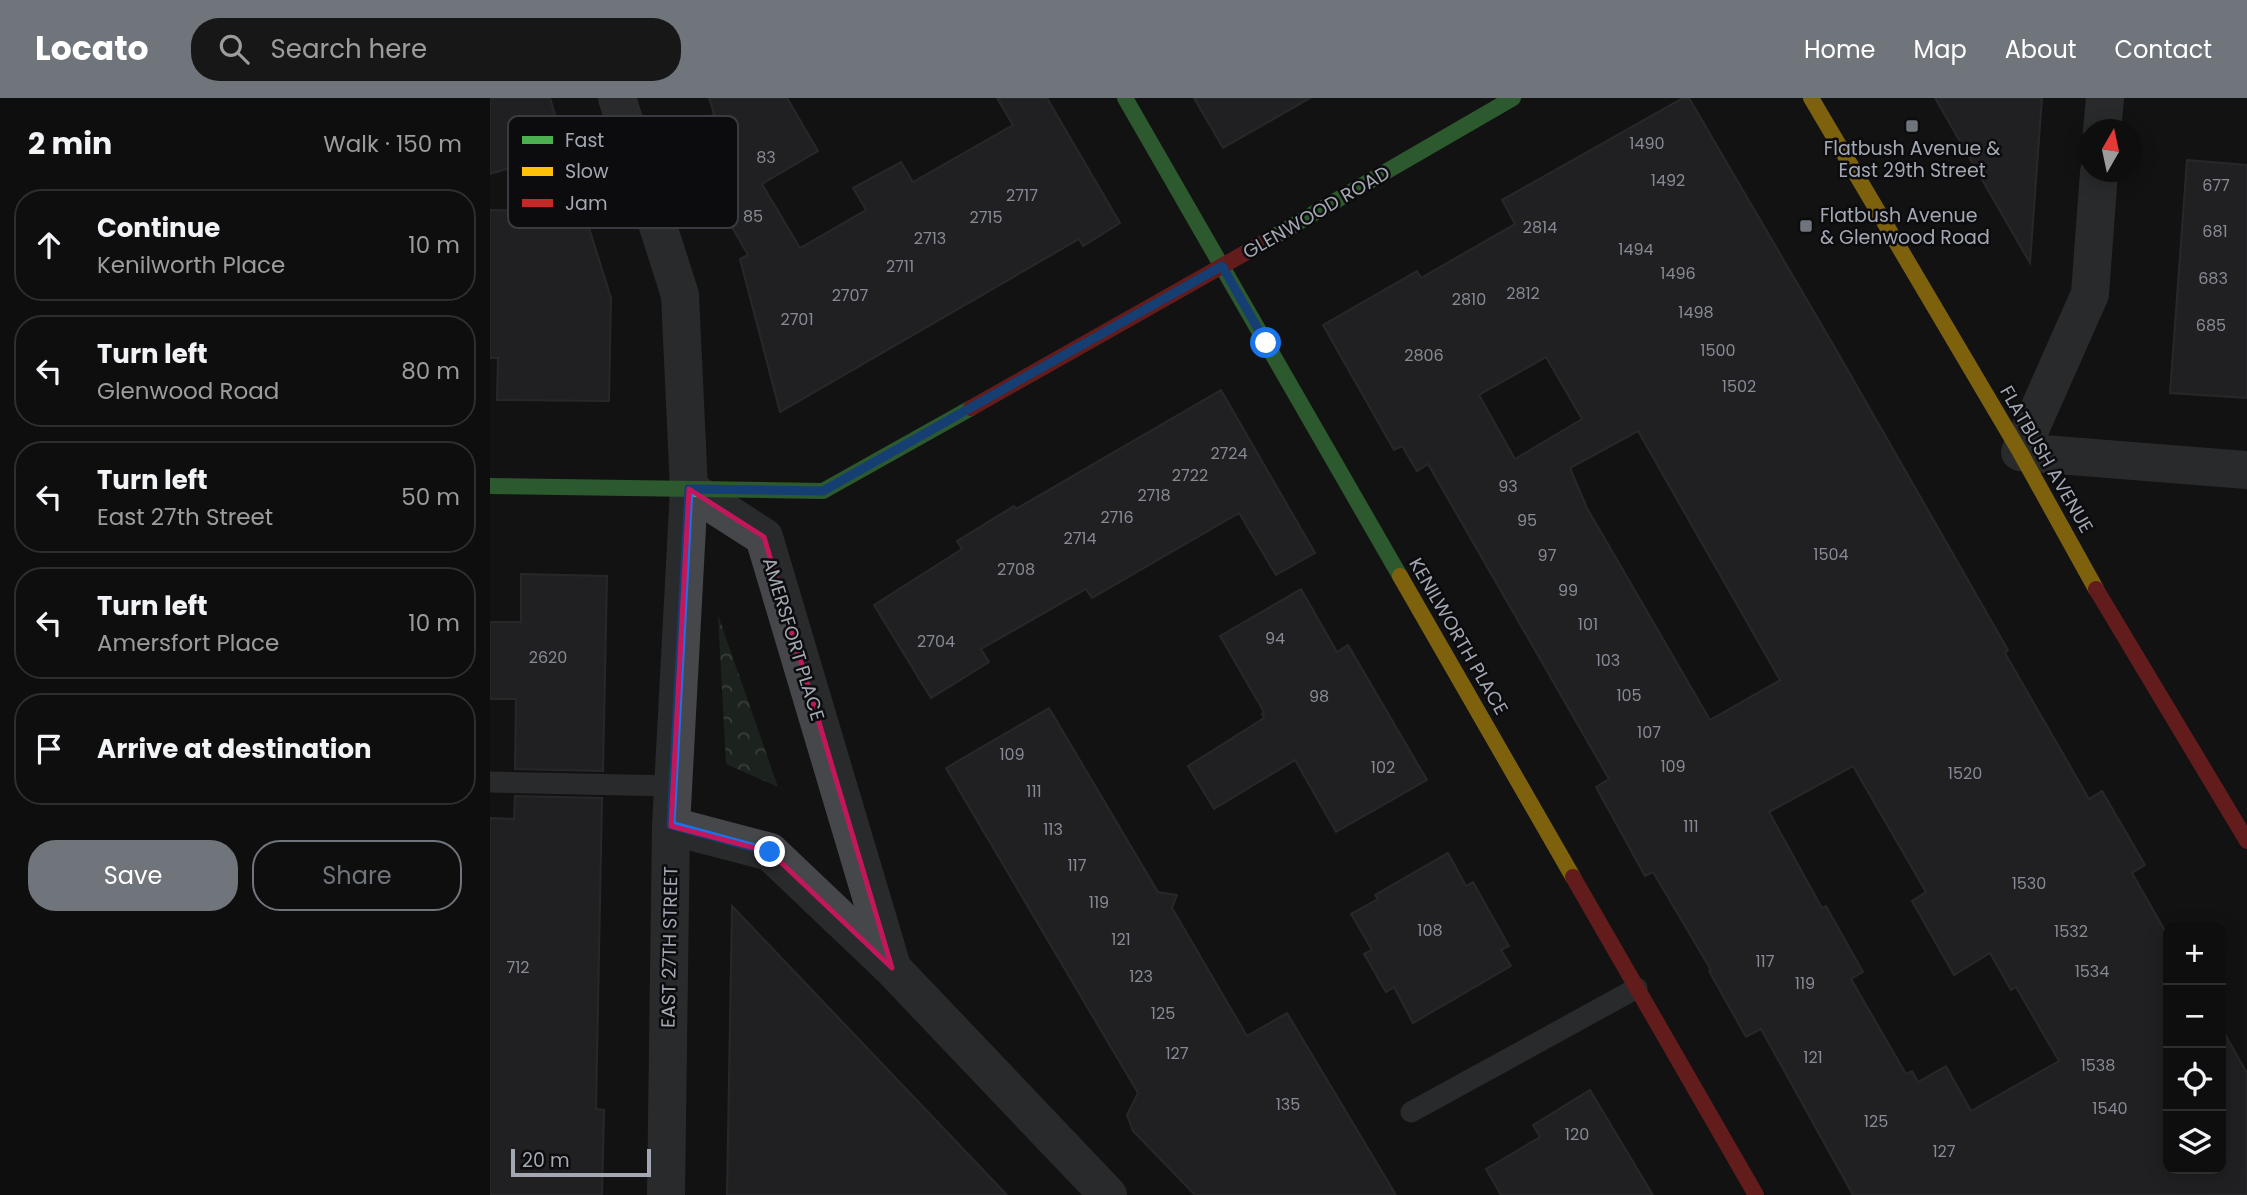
<!DOCTYPE html>
<meta charset="utf-8">
<style>
body{margin:0;font-family:Poppins,sans-serif;background:#171717;color:#f1f3f6}
.controls{position:absolute;right:21px;bottom:21px;display:grid;overflow:hidden;border-radius:14px;box-shadow:0 4px 18px #0003}
.controls button{width:63px;height:63px;display:grid;place-items:center;padding:0;border:0;border-bottom:2px solid #2e2e2e;background:#0e0e0e;color:#f1f3f6;font:35px sans-serif}
.compass{position:absolute;left:1589px;top:21px;width:63px;height:63px;border-radius:50%;background:#0e0e0e;box-shadow:0 4px 18px #0003;rotate:9deg}
.scale{position:absolute;left:21px;bottom:18px;width:140px;box-sizing:border-box;padding-left:7px;border:4px solid #a3a8b3;border-top:0;font-size:19px;line-height:24px;white-space:nowrap;color:#a3a8b3;-webkit-text-stroke:5px #0c0c0e;paint-order:stroke}
.stop{position:absolute;width:21px;height:21px;margin:-16px;border:5px solid #1a73e8;border-radius:50%;background:#fff}
.stop.end{background:#1a73e8;border-color:#fff;box-shadow:0 2px 7px #0008}
.list{margin:0;padding:0;list-style:none}
h2{display:flex;justify-content:space-between;align-items:center;height:91px;margin:0;padding:0 28px;font-size:30px}
h2 small{font-size:23px;font-weight:400;color:#9b9c9e}
.list li{display:grid;grid-template-columns:46px 1fr auto;gap:21px;align-items:center;box-sizing:border-box;height:112px;margin:0 14px 14px;padding:0 14px;border:2px solid #2e2e2e;border-radius:28px}
.list b{display:block;font-size:26px;white-space:nowrap}
.list p{margin:0;font-size:23px;white-space:nowrap;color:#9b9c9e}
.list em{font-size:23px;font-style:normal;color:#9b9c9e}
.actions{display:flex;gap:14px;padding:21px 28px}
.actions a{flex:1;padding:16px 0;border:2px solid #70747b;border-radius:28px;text-align:center;font-size:24px;color:#70747b}
.actions .main{background:#70747b;color:#fff}
.icon{flex:none;width:38px;height:38px;fill:none;stroke:currentColor;stroke-width:2;stroke-linecap:round;stroke-linejoin:round}
.map{position:relative;flex:none;width:1757px;height:1097px;overflow:hidden}
header{display:flex;align-items:center;gap:42px;box-sizing:border-box;height:98px;padding:0 35px;background:#70747b;color:#fff}
header strong{font-size:33px}
nav{display:flex;gap:38px;margin-inline-start:auto;font-size:24px}
.search{width:490px;height:63px;background:#171717;display:flex;align-items:center;gap:18px;box-sizing:border-box;padding:0 24px;border-radius:28px;color:#9b9c9e;font-size:26px}
main{display:flex}
aside{flex:1;background:#0e0e0e}
.map>svg:first-child{display:block}
.forest{fill:url(#forest-crowns)}
.building{fill:#323235;stroke:#414246;stroke-width:2;fill-rule:evenodd}
.lines{fill:none;stroke-linecap:round;stroke-linejoin:round}
.lane{stroke:#46474a;stroke-width:21}
.street{stroke:#46474a;stroke-width:38}
.fast{stroke:#4caf50;stroke-width:16}
.slow{stroke:#ffc107;stroke-width:16}
.jam{stroke:#c62828;stroke-width:16}
.route{stroke:#1a73e8;stroke-width:9}
.marked{fill:none;stroke:#c2185b;stroke-width:5;stroke-linejoin:round}
.poi-dot{fill:#70747b;stroke:#0c0c0e;stroke-width:2.5}
.labels{text-anchor:middle;stroke-width:5;stroke-linejoin:round;paint-order:stroke}
.number-label{font-size:16px;fill:#878a94}
.poi-label{font-size:19px;fill:#a3a8b3;stroke:#0c0c0e}
.street-label{font-size:19px;fill:#a3a8b3;stroke:#0c0c0e}
.key{fill:#0c0c0e;stroke:#393b40;stroke-width:2}
.key-label{font-size:19px;fill:#a3a8b3}
</style>
<header>
<strong>Locato</strong>
<div class="search"><svg class="icon" aria-label="search" viewBox="0 0 24 24"><circle cx="10" cy="10" r="6"/><path d="M15 15l6 6"/></svg>Search here</div>
<nav><a>Home</a><a>Map</a><a>About</a><a>Contact</a></nav>
</header>
<main>
<aside>
<h2>2 min<small>Walk · 150 m</small></h2>
<ul class="list">
<li><svg class="icon" aria-label="ahead" viewBox="0 0 24 24"><path d="M12 20V5M6 11l6-6 6 6"/></svg><div><b>Continue</b><p>Kenilworth Place</p></div><em>10 m</em></li>
<li><svg class="icon" aria-label="left" viewBox="0 0 24 24"><path d="M17 20v-9H6M10 6l-5 5 5 5"/></svg><div><b>Turn left</b><p>Glenwood Road</p></div><em>80 m</em></li>
<li><svg class="icon" aria-label="left" viewBox="0 0 24 24"><path d="M17 20v-9H6M10 6l-5 5 5 5"/></svg><div><b>Turn left</b><p>East 27th Street</p></div><em>50 m</em></li>
<li><svg class="icon" aria-label="left" viewBox="0 0 24 24"><path d="M17 20v-9H6M10 6l-5 5 5 5"/></svg><div><b>Turn left</b><p>Amersfort Place</p></div><em>10 m</em></li>
<li><svg class="icon" aria-label="arrive" viewBox="0 0 24 24"><path d="M6 21V4h12l-3 4 3 4H6"/></svg><div><b>Arrive at destination</b></div></li>
</ul>
<div class="actions"><a class="main">Save</a><a>Share</a></div>
</aside>
<div class="map">
<svg width="1757" height="1097" viewBox="0 0 1757 1097">
<defs>
<pattern id="forest-crowns" width="20" height="18" patternUnits="userSpaceOnUse" patternTransform="scale(1.75)"><rect width="20" height="18" fill="#1c221d"/><path d="M2 6a3 3 0 1 1 6 0M12 15a3 3 0 1 1 6 0" fill="none" stroke="#3a3f3b"/></pattern>
</defs>
<rect width="100%" height="100%" fill="#121212"/>
<polygon class="forest" points="228,517 288,689 236,666"/>
<g class="building">
<polygon points="0,0 60,0 76,53 0,76"/>
<polygon points="219,0 297,0 328,53 272,86 310,150 376,112 363,90 411,64 423,84 523,27 507,0 557,0 630,125 593,148 589,141 290,314 250,161 258,157 231,110 248,100 245,101 202,29 224,16"/>
<polygon points="704,0 820,0 733,50"/>
<path d="M1193,0h6l149,255 170,297 -3,3 84,146 13,-8 43,74 -13,8 36,63v233h53v-142l26,46v122h-394l-92,-166 -15,8 -37,-66 2,-1 -58,-98 -8,4 -49,-89 13,-8 -181,-315 -11,7 -15,-25 -8,4 -71,-125 94,-54 4,7 94,-54 -13,-24zM1056,259l36,62 -67,40 -36,-64zM1148,333l142,249 -70,40 -123,-212 -17,-40zM1363,668l73,126 -14,9 42,74 36,-22 21,37 5,-3 43,74 -88,50 -25,-45 -28,16 -6,-11 -6,3 -55,-95 12,-7 -37,-66 -4,2 -53,-96z"/>
<polygon points="1445,0 1552,0 1540,165"/>
<polygon points="1697,62 1757,67 1757,300 1680,295"/>
<polygon points="0,112 94,114 121,200 119,303 7,302 8,260 0,260"/>
<polygon points="731,292 825,455 786,477 749,415 602,500 596,491 491,551 499,564 441,600 384,507 472,451 467,443 524,408 526,411"/>
<polygon points="31,476 117,478 113,673 25,671 26,601 0,601 0,524 31,524"/>
<polygon points="811,491 847,554 858,547 937,682 846,734 805,662 724,711 698,668 774,620 772,616 774,614 730,538"/>
<polygon points="559,610 668,794 687,797 682,810 757,938 797,915 906,1097 705,1097 643,1033 637,1017 648,995 456,670"/>
<polygon points="25,698 112,700 106,1011 114,1012 112,1097 0,1097 0,720 24,721"/>
<polygon points="958,755 976,788 983,784 1019,848 1011,852 1021,868 923,925 904,889 896,894 874,856 882,852 861,816 888,801 885,797"/>
<polygon points="242,808 517,1097 237,1097"/>
<polygon points="1100,992 1163,1097 1011,1097 996,1071 1050,1039 1043,1027"/>
</g>
<g class="lines">
<g class="lane">
<polyline points="0,684 183,688"/>
<polyline points="921,1014 1147,890"/>
</g>
<g class="street">
<polyline points="127,0 190,197 199,391 181,728 176,1097"/>
<polyline points="1612,32 1615,0"/>
<polyline points="1609,74 1600,196 1530,354 1757,372"/>
<polyline points="199,391 274,439 402,869"/>
<polyline points="181,728 280,754 402,870 618,1097"/>
</g>
<g class="fast">
<polyline points="635,0 910,478"/>
<polyline points="771,146 1023,0"/>
<polyline points="0,388 333,393 481,310"/>
</g>
<g class="slow">
<polyline points="1321,0 1530,354 1606,491"/>
<polyline points="910,478 1083,779"/>
</g>
<g class="jam">
<polyline points="481,310 771,146"/>
<polyline points="1606,491 1757,743"/>
<polyline points="1083,779 1266,1097"/>
</g>
</g>
<g class="lines">
<polyline class="route" points="280,754 181,727 199,391 333,393 732,168 776,245"/>
</g>
<path d="M0 0H1757V1097H0ZM199,391l75,48 128,431 -122,-116 -99,-26z" fill="#121212" fill-opacity=".55" fill-rule="evenodd"/>
<path class="marked" d="M199,391l75,48 128,431 -122,-116 -99,-26z"/>
<g class="poi-dot">
<rect x="1415" y="21" width="14" height="14" rx="3.5"/>
<rect x="1309" y="121" width="14" height="14" rx="3.5"/>
</g>
<g class="labels">
<g class="number-label">
<text x="1157" y="51">1490</text>
<text x="276" y="65">83</text>
<text x="1178" y="88">1492</text>
<text x="1726" y="93">677</text>
<text x="532" y="103">2717</text>
<text x="263" y="124">85</text>
<text x="496" y="125">2715</text>
<text x="1050" y="135">2814</text>
<text x="1725" y="139">681</text>
<text x="440" y="146">2713</text>
<text x="1146" y="157">1494</text>
<text x="410" y="174">2711</text>
<text x="1188" y="181">1496</text>
<text x="1723" y="186">683</text>
<text x="1033" y="201">2812</text>
<text x="360" y="203">2707</text>
<text x="979" y="207">2810</text>
<text x="1206" y="220">1498</text>
<text x="307" y="227">2701</text>
<text x="1721" y="233">685</text>
<text x="1228" y="258">1500</text>
<text x="934" y="263">2806</text>
<text x="1249" y="294">1502</text>
<text x="739" y="361">2724</text>
<text x="700" y="383">2722</text>
<text x="1018" y="394">93</text>
<text x="664" y="403">2718</text>
<text x="627" y="425">2716</text>
<text x="1037" y="428">95</text>
<text x="590" y="446">2714</text>
<text x="1341" y="462">1504</text>
<text x="1057" y="463">97</text>
<text x="526" y="477">2708</text>
<text x="1078" y="498">99</text>
<text x="1098" y="532">101</text>
<text x="785" y="546">94</text>
<text x="446" y="549">2704</text>
<text x="58" y="565">2620</text>
<text x="1118" y="568">103</text>
<text x="1139" y="603">105</text>
<text x="829" y="604">98</text>
<text x="1159" y="640">107</text>
<text x="522" y="662">109</text>
<text x="1183" y="674">109</text>
<text x="893" y="675">102</text>
<text x="1475" y="681">1520</text>
<text x="544" y="699">111</text>
<text x="1201" y="734">111</text>
<text x="563" y="737">113</text>
<text x="587" y="773">117</text>
<text x="1539" y="791">1530</text>
<text x="609" y="810">119</text>
<text x="940" y="838">108</text>
<text x="1581" y="839">1532</text>
<text x="631" y="847">121</text>
<text x="1275" y="869">117</text>
<text x="28" y="875">712</text>
<text x="1602" y="879">1534</text>
<text x="651" y="884">123</text>
<text x="1315" y="891">119</text>
<text x="673" y="921">125</text>
<text x="687" y="961">127</text>
<text x="1323" y="965">121</text>
<text x="1608" y="973">1538</text>
<text x="798" y="1012">135</text>
<text x="1620" y="1016">1540</text>
<text x="1386" y="1029">125</text>
<text x="1087" y="1042">120</text>
<text x="1454" y="1059">127</text>
</g>
<g class="poi-label">
<text x="1422" y="57">Flatbush Avenue &amp;<tspan x="1422" dy="22">East 29th Street</tspan></text>
<text x="1330" y="124" text-anchor="start">Flatbush Avenue<tspan x="1330" dy="22">&amp; Glenwood Road</tspan></text>
</g>
<g class="street-label">
<text transform="translate(826 114) rotate(-30)" y="7">GLENWOOD ROAD</text>
<text transform="translate(1557 361) rotate(60)" y="7">FLATBUSH AVENUE</text>
<text transform="translate(969 538) rotate(60)" y="7">KENILWORTH PLACE</text>
<text transform="translate(304 541) rotate(73)" y="7">AMERSFORT PLACE</text>
<text transform="translate(179 849) rotate(-89)" y="7">EAST 27TH STREET</text>
</g>
</g>
<rect x="18" y="18" width="230" height="112" rx="10" class="key"/>
<rect x="32" y="38" width="31" height="8" fill="#4caf50"/>
<rect x="32" y="69" width="31" height="9" fill="#ffc107"/>
<rect x="32" y="101" width="31" height="8" fill="#c62828"/>
<g class="key-label">
<text x="75" y="49">Fast</text>
<text x="75" y="80">Slow</text>
<text x="75" y="112">Jam</text>
</g>
</svg>
<div class="controls">
<button>+</button>
<button>−</button>
<button><svg class="icon" aria-label="locate" viewBox="0 0 24 24"><circle cx="12" cy="12" r="6"/><path d="M12 2v4M12 18v4M2 12h4M18 12h4"/></svg></button>
<button><svg class="icon" aria-label="layers" viewBox="0 0 24 24"><path d="M12 4l9 5-9 5-9-5zM3 14l9 5 9-5"/></svg></button>
</div>
<svg class="compass" viewBox="-18 -18 36 36"><path d="M0-13l5 13h-10z" fill="#e53935"/><path d="M0 13l5-13h-10z" fill="#9b9c9e"/></svg>
<div class="scale">20 m</div>
<div class="stop" style="left:776px;top:245px"></div>
<div class="stop end" style="left:280px;top:754px"></div>
</div>
</main>
